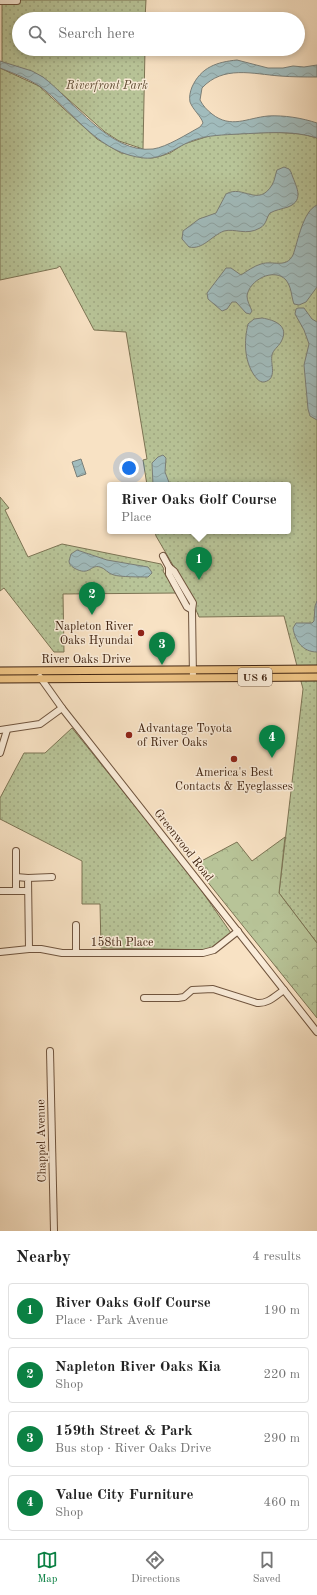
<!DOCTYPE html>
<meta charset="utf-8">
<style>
body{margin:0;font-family:"Old Standard TT",serif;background:#f6f6f6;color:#222}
.you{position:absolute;left:129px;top:468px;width:14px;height:14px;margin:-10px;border:3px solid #fff;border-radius:50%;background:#1a73e8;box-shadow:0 0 0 6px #1a73e833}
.badge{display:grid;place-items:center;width:26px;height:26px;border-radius:50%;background:#0b8043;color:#fff;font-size:13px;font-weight:700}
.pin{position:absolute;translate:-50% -33px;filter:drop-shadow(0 1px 2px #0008)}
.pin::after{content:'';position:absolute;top:21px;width:14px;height:12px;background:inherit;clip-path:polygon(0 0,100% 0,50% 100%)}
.popup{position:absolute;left:107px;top:482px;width:184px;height:52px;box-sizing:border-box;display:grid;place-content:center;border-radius:4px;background:#fff;filter:drop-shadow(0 1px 3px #0005);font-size:13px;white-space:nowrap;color:#767676}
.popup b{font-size:15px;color:#222}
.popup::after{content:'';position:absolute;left:50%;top:100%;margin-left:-8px;border:8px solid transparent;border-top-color:#fff}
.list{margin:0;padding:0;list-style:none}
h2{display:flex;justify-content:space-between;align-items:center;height:52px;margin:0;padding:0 16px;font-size:17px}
h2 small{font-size:13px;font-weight:400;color:#767676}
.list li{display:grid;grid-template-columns:26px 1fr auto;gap:12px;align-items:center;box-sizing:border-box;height:56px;margin:0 8px 8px;padding:0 8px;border:1px solid #e0e0e0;border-radius:4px}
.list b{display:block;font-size:15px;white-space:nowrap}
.list p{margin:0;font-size:13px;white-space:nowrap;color:#767676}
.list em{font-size:13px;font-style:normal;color:#767676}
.icon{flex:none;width:22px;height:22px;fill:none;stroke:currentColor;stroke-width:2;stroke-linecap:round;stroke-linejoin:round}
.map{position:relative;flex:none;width:317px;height:1231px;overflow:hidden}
.search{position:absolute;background:#fff;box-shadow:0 2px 6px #0003;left:12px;right:12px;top:12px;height:44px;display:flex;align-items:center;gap:10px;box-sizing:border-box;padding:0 14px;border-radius:22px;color:#767676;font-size:15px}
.sheet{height:308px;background:#fff}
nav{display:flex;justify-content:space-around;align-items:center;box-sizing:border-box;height:56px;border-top:1px solid #e0e0e0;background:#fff;font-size:11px;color:#767676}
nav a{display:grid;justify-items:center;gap:2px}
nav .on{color:#0b8043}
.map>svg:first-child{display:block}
.grass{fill:url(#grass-dots);stroke:#7c7454}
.forest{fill:url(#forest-crowns);stroke:#7c7454}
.water{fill:url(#water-waves);stroke:#7b7f78}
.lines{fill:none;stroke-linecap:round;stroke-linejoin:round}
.minor-casing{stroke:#6f543e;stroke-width:8}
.major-casing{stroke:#412411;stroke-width:9}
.minor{stroke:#faecd9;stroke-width:6}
.major{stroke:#ecc182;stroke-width:7}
.poi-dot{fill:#8f2418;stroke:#faecd9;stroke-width:1.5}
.labels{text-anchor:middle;stroke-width:3;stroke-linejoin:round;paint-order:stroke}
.shield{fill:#faecd9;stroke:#78604d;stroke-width:1}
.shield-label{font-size:11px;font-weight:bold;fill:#412411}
.park-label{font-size:12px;font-style:italic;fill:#5f4c33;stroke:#faecd9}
.poi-label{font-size:12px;fill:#412411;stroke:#faecd9;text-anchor:end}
.street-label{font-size:12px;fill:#412411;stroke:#faecd9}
</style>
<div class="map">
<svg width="317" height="1231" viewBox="0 0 317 1231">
<defs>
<pattern id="grass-dots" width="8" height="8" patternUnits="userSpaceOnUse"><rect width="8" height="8" fill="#b8c498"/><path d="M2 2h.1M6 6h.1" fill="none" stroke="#9fa882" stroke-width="1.8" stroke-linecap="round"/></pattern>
<pattern id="forest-crowns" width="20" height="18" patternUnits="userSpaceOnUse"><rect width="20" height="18" fill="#b8c498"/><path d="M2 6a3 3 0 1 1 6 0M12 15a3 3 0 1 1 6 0" fill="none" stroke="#9fa882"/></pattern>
<pattern id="water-waves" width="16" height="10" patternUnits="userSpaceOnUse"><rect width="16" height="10" fill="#a1bcbd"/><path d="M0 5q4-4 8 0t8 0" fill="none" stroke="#8ca1a1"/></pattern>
</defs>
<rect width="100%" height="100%" fill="#f8e2c4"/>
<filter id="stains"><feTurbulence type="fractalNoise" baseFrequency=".005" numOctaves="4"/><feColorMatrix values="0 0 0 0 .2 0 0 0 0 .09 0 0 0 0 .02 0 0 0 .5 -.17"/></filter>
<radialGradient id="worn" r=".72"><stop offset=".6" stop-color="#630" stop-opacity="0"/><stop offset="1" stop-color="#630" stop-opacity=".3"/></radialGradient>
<g class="grass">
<polygon points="2,0 146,0 145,19 19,19 19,49 145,49 143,149 119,141 105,132 60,92 16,67 2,62"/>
<polygon points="0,68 39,86 97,139 121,153 128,154 152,158 161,156 170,153 184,144 212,135 274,132 303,134 317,138 317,943 279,893 303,689 284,616 199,617 188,591 156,536 155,531 288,531 288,485 147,485 143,460 147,459 126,332 94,330 60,266 57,268 0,280"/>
<polygon points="0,497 9,508 5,510 28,557 62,544 161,564 164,569 163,571 167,578 170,578 178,593 63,594 64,652 54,652 4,588 0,591"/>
<polygon points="72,728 192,877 231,933 211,950 101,948 100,904 82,904 82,861 0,819 0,798 24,753 45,753"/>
</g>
<polygon class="forest" points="285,837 279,893 317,943 317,1018 194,865 237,842 252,861"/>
<g class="water">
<path d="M237,60l31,8h15l10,-2 11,1 13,-2v12c-12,0 -25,0 -37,-1 -27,-2 -57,-11 -78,12l-2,12c3,6 7,10 12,14 19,15 35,4 56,2 16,-1 34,2 49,7v15c-25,-8 -52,-5 -78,-4 -16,1 -30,1 -45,6 -17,6 -31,20 -50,18 -43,-4 -68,-42 -98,-67 -13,-11 -31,-17 -46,-23v-7l32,10 11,6c30,23 67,77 110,72 14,-2 34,-15 47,-22l3,-4c-2,-7 -10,-13 -13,-21 -1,-5 0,-10 2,-15 9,-20 25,-25 45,-27z"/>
<path d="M284,167l5,2 2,3c4,13 15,28 -3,35 -6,2 -13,3 -18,6 -4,5 -3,11 -10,15 -14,8 -25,0 -36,3 -13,5 -21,19 -35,16l-7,-8 1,-8 16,-12 17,-6 10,-19c17,-10 32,14 46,-9 3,-5 3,-10 5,-15z"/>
<path d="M317,205v82l-11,15 -7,3 -5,-1c-3,-8 -2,-16 -8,-24 -12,-13 -37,0 -39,16 0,5 3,10 5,15l-2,3 -4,-1 -10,-11h-4l-5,7 -5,2 -14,-12 -1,-6 19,-25h5l10,7c6,-4 13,-9 20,-11 12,-4 25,5 32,-9 5,-14 10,-44 24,-50z"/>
<polygon points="298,308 304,308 312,319 317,322 317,420 310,416 308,409 304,365 309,344 304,330 295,314 296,309"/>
<path d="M262,318c13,2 28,8 19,24 -3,5 -8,8 -9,13 -2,9 6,24 -8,27 -5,0 -7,-3 -10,-7 -10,-15 -10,-34 -6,-51l6,-5z"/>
<polygon points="163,455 166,458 165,472 170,485 153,485 152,463 158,457"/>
<polygon points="81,459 86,474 77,477 72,462"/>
<path d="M77,550l30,10 41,7 3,4 1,2 -4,4c-8,0 -28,0 -34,-2 -6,-1 -9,-7 -14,-8 -10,-3 -10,10 -26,1 -3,-2 -5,-4 -5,-7l2,-7z"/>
<path d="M317,601v51c-14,0 -22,-11 -24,-24l3,-5h16l2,-2 1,-15z"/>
</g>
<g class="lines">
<g class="minor-casing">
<g id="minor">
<polyline points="0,1 17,1"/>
<polyline points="163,556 169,567 174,571 193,603 192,610 193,678"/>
<polyline points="169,567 169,574 187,607 192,610"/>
<polyline points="40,677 62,708 317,1032"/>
<polyline points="0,730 40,724 62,708"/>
<polyline points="0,753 7,730"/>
<polyline points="16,851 16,891"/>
<polyline points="16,877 28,878 29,949"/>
<polyline points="28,878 52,877"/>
<polyline points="0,891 28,891"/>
<polyline points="76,925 76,952"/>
<polyline points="0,952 29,949 41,949 62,953 203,953 214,950 238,931"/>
<path d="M144,998h34l6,-1 8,-7 21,-1 44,14c11,1 18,-7 27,-13"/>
<polyline points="50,1051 54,1231"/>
</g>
</g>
<g class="major-casing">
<g id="major">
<polyline points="0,671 317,669"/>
<polyline points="0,679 317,677"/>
</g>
</g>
<use href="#minor" class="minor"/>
<use href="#major" class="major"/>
</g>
<g class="poi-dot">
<circle cx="141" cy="633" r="4"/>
<circle cx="129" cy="735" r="4"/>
<circle cx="234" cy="759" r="4"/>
</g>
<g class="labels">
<rect class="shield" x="238" y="668" width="34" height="18" rx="3"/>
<g class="shield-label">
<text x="255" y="681">US 6</text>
</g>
<g class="park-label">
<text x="107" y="89">Riverfront Park</text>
</g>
<g class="poi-label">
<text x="133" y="630">Napleton River<tspan x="133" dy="14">Oaks Hyundai</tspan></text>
<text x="137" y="732" text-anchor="start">Advantage Toyota<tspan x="137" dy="14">of River Oaks</tspan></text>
<text x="234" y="776" text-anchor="middle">America's Best<tspan x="234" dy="14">Contacts &amp; Eyeglasses</tspan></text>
</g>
<g class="street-label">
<text x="86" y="663">River Oaks Drive</text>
<text transform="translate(184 845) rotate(52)" y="4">Greenwood Road</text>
<text x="122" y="946">158th Place</text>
<text transform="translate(41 1141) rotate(-91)" y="4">Chappel Avenue</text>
</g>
</g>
<rect width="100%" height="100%" filter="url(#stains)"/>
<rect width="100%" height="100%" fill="url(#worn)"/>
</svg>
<div class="you"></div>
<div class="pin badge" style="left:199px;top:580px">1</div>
<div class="popup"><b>River Oaks Golf Course</b>Place</div>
<div class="pin badge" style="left:92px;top:615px">2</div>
<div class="pin badge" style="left:162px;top:665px">3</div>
<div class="pin badge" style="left:272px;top:758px">4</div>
<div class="search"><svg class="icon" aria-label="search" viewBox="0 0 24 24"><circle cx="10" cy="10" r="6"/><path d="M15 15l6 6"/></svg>Search here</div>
</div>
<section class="sheet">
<h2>Nearby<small>4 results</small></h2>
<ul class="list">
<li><span class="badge">1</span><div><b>River Oaks Golf Course</b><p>Place · Park Avenue</p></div><em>190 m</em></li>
<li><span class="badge">2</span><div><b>Napleton River Oaks Kia</b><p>Shop</p></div><em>220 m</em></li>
<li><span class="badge">3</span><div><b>159th Street &amp; Park</b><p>Bus stop · River Oaks Drive</p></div><em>290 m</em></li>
<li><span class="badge">4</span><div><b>Value City Furniture</b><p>Shop</p></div><em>460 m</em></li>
</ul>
</section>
<nav>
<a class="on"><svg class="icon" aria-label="map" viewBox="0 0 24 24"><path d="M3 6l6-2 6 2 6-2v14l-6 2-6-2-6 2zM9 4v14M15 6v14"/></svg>Map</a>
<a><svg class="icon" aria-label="directions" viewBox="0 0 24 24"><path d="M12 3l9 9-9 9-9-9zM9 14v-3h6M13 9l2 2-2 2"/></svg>Directions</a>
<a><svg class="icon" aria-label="saved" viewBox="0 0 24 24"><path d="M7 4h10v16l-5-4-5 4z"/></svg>Saved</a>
</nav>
